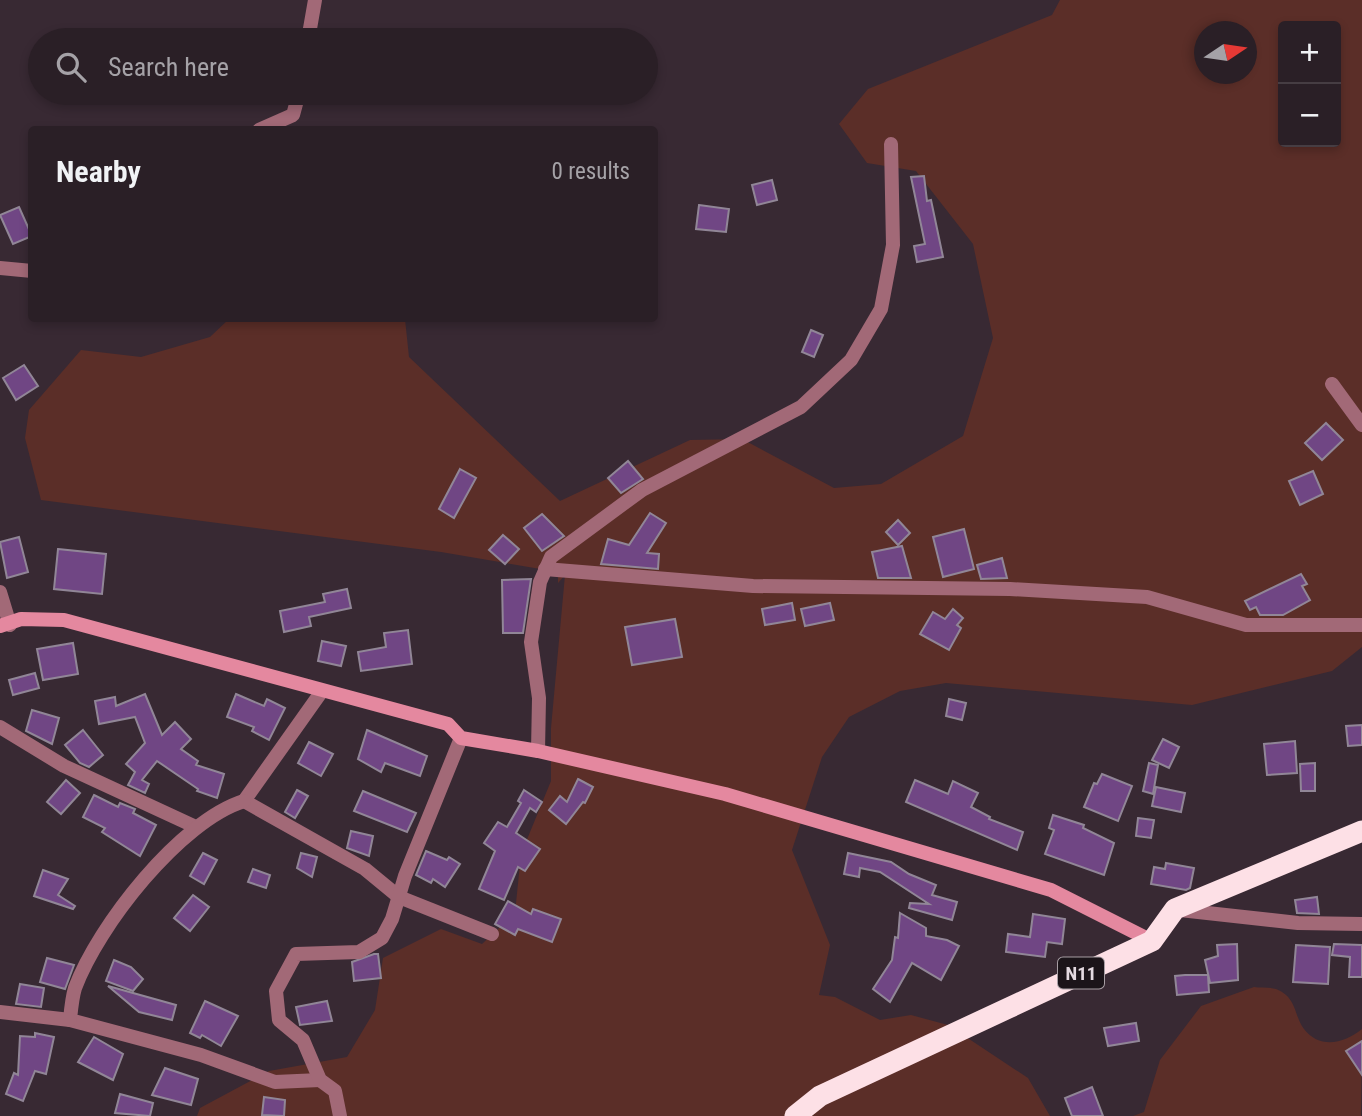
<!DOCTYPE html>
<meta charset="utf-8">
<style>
body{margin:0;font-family:"Roboto Condensed",sans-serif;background:#32272e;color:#f1f3f6}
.controls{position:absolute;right:21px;top:21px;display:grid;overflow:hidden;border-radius:7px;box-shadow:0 4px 10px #0003}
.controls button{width:63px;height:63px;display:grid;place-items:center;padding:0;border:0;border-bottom:2px solid #463d43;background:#2a1f26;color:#f1f3f6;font:35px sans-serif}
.compass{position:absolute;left:1194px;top:21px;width:63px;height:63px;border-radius:50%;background:#2a1f26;box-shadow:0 4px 10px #0003;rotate:77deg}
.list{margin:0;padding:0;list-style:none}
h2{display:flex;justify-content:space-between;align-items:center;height:91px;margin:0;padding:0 28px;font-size:30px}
h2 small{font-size:23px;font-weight:400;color:#a5a2a7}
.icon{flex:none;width:38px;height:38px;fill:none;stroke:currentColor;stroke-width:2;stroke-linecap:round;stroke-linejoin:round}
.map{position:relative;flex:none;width:1362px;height:1116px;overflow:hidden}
.search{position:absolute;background:#2a1f26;box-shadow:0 4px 10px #0003;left:28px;top:28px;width:630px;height:77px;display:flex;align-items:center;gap:18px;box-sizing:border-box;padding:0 24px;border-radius:38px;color:#a5a2a7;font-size:26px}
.panel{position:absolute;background:#2a1f26;box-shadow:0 4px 10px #0003;left:28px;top:126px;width:630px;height:196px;border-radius:7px}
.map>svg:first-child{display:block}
.green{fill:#5b2e28;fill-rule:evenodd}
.building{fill:#704684;stroke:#918697;stroke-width:2}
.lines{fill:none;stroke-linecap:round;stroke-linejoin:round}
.street{stroke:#a26977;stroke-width:14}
.secondary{stroke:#e4889f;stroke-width:14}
.highway{stroke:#fde0e6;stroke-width:21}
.labels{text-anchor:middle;stroke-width:5;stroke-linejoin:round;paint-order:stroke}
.shield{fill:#1b1419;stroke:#a79ea4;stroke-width:2}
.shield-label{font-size:19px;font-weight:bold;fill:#e3d9e0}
</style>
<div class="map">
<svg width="1362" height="1116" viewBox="0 0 1362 1116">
<rect width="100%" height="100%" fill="#382933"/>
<g class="green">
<path d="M1060,0h302v647l-30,24 -140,34 -246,-22 -46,8 -51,26 -27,40 -30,93 38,95 -11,50 16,2 45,23 31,-5 37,10 80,53 22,38h-853l3,-8 69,-37 78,-14 28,-47 8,-52 58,-29 41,15 33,-31 6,-59 30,-73v-53l14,-153 -7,8v-11l-117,-20 -400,-52 -16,-62 4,-28 52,-60 60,7 69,-20 19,-18h176l4,38 151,144 130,-61 52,-1 92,49 47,-4 82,-48 30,-98 -20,-94 -57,-73 -49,-8 -28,-39 29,-35 184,-74zM1283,26h53v116h-53zM1204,32h42v42h-42z"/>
<path d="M1254,987c6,1 16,0 22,2 21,8 18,27 28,40 16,21 41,14 58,0l-1,87h-228l11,-4 16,-52 41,-54z"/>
</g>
<g class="building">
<polygon points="924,176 927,201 931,200 943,257 917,262 914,246 925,244 911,177"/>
<polygon points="772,180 777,200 757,205 752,185"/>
<polygon points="699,205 729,209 726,232 696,229"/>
<polygon points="19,207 32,236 13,244 0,215"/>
<polygon points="811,330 823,335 814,357 802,352"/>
<polygon points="24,365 38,386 16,400 3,378"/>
<polygon points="1326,423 1343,440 1322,460 1305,443"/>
<polygon points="628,461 643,479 621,493 608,478"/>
<polygon points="460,469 476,478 454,518 439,509"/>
<polygon points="1313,471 1323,494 1300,505 1289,481"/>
<polygon points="650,513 666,523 647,553 659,554 658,569 601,564 608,539 629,545"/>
<polygon points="542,514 564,536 542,551 524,528"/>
<polygon points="898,520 910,533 898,545 886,532"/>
<polygon points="964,529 974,569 943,577 933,537"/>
<polygon points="503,535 519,549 505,564 489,550"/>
<polygon points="19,537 28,572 7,578 0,542"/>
<polygon points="902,546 911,578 878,578 872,552"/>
<polygon points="58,549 106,554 102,594 54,589"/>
<polygon points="1002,558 1007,578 981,579 977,565"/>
<polygon points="1301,574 1307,584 1302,586 1310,600 1283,615 1260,615 1256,607 1250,610 1245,601"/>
<polygon points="531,579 523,633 503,633 502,580"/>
<polygon points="347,589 351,608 309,617 311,626 284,632 280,611 325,602 323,594"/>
<polygon points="792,603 795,620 765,625 762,609"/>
<polygon points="830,603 834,620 805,626 801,609"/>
<polygon points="953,609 963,618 957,625 961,628 949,650 920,634 933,612 945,619"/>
<polygon points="675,619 682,657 632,665 625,627"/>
<polygon points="408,630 412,664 361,671 358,652 386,647 384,633"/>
<polygon points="322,641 346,646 341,666 318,661"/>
<polygon points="73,643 78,674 43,680 37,649"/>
<polygon points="35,673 39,688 13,695 9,680"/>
<polygon points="145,694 162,735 175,722 191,739 181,749 198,761 196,765 224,774 217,798 197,791 198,789 157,761 142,780 149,784 145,793 128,785 135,772 126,764 145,743 135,717 99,724 95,701 115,697 116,706"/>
<polygon points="236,694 264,706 267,699 285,708 269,740 252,731 254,727 227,717"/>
<polygon points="949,699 966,703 962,720 946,716"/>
<polygon points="32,710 59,718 52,744 26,731"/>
<polygon points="1362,725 1362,745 1348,746 1346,726"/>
<polygon points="83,730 103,755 89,767 80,763 65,745"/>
<polygon points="367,730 427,756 420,776 385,763 381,772 358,759"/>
<polygon points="1163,739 1179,747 1169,768 1152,760"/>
<polygon points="1295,741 1297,773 1267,775 1264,744"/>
<polygon points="309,742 333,754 321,776 298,763"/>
<polygon points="1149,763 1158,765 1153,794 1143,791"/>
<polygon points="1315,763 1315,791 1301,791 1300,764"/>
<polygon points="1102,774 1132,786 1118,821 1084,807 1094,783 1097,784"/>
<polygon points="578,779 593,787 585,803 583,802 566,824 549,810 560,796 567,802"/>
<polygon points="66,780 80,793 61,814 47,802"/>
<polygon points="915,780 948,794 953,781 978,793 971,807 990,817 989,819 1023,832 1017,850 906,802"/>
<polygon points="1156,787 1185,793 1181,812 1152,806"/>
<polygon points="297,790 308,796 295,818 285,812"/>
<polygon points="524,790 542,802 536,812 530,808 516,833 540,849 525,871 518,867 504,900 479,889 495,851 484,843 498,822 507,827 521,803 518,801"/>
<polygon points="363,791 416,813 407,832 354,811"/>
<polygon points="94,795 118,807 120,803 135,809 133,813 156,825 140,856 102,832 105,828 83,817"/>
<polygon points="1053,815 1084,825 1083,828 1114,843 1104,875 1045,854 1054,830 1049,828"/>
<polygon points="1138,818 1154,820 1151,838 1136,836"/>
<polygon points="351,831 373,836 369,856 347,848"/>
<polygon points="426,851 447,860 449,857 460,864 445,887 433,879 431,883 416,875"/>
<polygon points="203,853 217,860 204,884 190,876"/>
<polygon points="301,853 317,857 312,877 297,868"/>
<polygon points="848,853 891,862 909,874 936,885 932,895 957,902 952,920 909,908 910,903 929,904 880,872 860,868 859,877 844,874"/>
<polygon points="1166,863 1194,868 1190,888 1186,890 1151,884 1154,867 1165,869"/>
<polygon points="253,869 270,875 266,888 248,882"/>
<polygon points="43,870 68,879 58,895 75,906 73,909 34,896"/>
<polygon points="193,895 209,907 190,931 174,918"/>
<polygon points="1317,897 1319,914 1297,913 1295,900"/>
<polygon points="508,901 531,914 533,909 561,919 552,942 518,929 515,935 495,924"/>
<polygon points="900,913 926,928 926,936 947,940 959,946 941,980 912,963 890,1002 873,989 892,960 895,937 898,938"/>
<polygon points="1033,914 1065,919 1062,944 1047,942 1045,957 1006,952 1008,934 1030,937"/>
<polygon points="1237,944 1238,980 1210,983 1205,960 1218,956 1217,945"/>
<polygon points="1334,944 1362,945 1362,977 1349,977 1350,957 1332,955"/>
<polygon points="1296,945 1330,947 1328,984 1293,982"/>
<polygon points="374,954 378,954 381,978 354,981 352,962"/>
<polygon points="47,958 74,965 65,989 40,982"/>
<polygon points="114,960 131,967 143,979 133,991 106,981"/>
<polygon points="1185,975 1208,975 1209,992 1177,995 1175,976"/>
<polygon points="20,984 44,988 41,1007 16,1004"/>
<polygon points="108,986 176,1005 172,1020 139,1012"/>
<polygon points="205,1001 238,1016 221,1046 202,1035 200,1038 190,1033"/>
<polygon points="327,1001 332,1021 300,1025 296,1007"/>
<polygon points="1136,1023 1139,1041 1108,1046 1104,1028"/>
<polygon points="35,1033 54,1037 46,1074 35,1071 23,1101 6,1094 14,1073 18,1075 20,1036 35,1037"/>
<polygon points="94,1037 123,1054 113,1080 78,1062"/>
<polygon points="1362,1041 1362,1075 1346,1051"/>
<polygon points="165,1068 198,1079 191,1105 152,1095"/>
<polygon points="1092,1087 1103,1116 1072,1116 1065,1098"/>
<polygon points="120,1094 153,1103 150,1116 115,1113"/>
<polygon points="264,1097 285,1100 284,1116 262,1115"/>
</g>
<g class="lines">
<g class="street">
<polyline points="308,40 315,0"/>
<polyline points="259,130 293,115 299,93"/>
<polyline points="0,268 32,271"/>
<polyline points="1332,384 1362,425"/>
<polyline points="545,569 753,586 1010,589 1147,597 1246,625 1362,625"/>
<polyline points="0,592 10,625"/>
<polyline points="322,691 244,801 365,869 399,897 492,934"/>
<polyline points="0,727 64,766 196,827"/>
<polyline points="538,751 539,698 531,642 540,582 551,557 642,490 801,407 851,360 881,309 893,245 891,144"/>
<path d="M244,801c-64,20 -146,125 -169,187 -3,10 -4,21 -5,32l131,35 74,27 45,-2"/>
<polyline points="1180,910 1298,923 1362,924"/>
<polyline points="0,1012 70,1020"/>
<polyline points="340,1116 335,1091 320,1080 303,1040 279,1020 276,991 296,954 359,952 382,938 392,919 405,876 461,738"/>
</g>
<polyline class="secondary" points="0,626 21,619 64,620 448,724 461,738 538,751 725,794 1051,890 1152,941"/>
<polyline class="highway" points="795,1116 820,1096 1152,941 1175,909 1362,831"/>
</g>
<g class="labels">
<rect class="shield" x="1058" y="957.5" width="46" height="31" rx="5"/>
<g class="shield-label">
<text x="1081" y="980">N11</text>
</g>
</g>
</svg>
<div class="controls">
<button>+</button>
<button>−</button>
</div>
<svg class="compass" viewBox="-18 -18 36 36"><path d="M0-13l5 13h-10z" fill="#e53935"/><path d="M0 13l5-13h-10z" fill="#a5a2a7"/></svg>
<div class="search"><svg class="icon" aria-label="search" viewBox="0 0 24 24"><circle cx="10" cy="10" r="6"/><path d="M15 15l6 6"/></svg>Search here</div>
<section class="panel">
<h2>Nearby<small>0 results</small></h2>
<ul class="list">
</ul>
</section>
</div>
